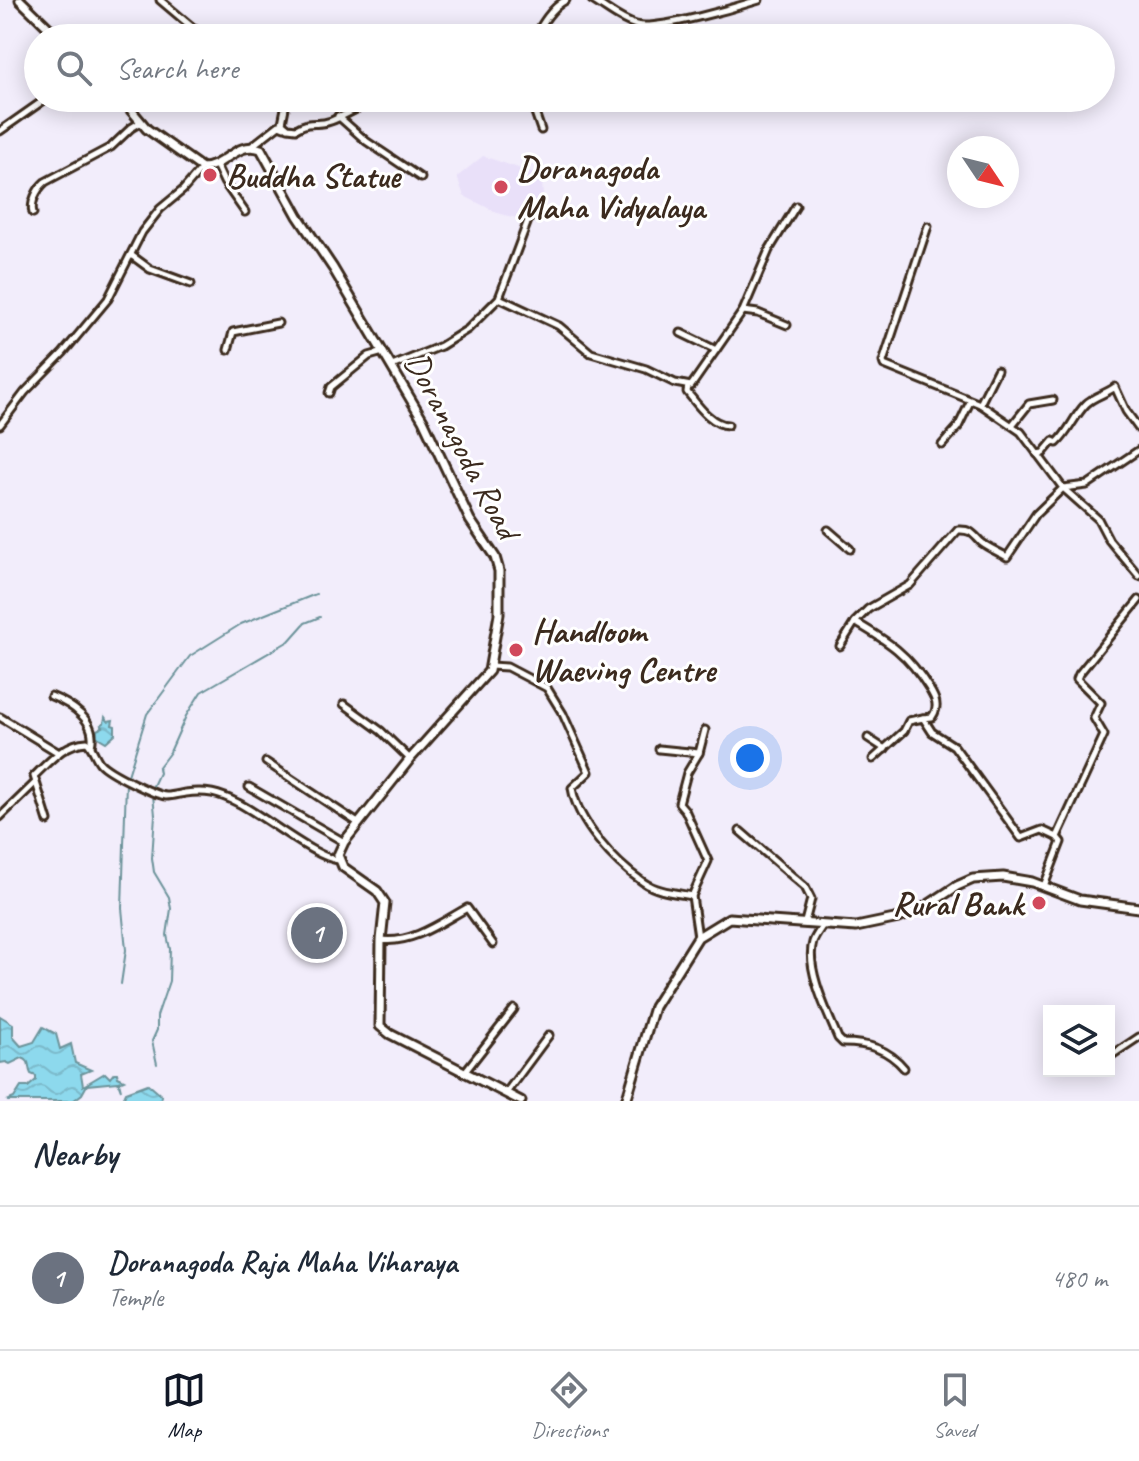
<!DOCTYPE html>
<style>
body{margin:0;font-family:Caveat,sans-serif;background:#f6f6f7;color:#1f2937}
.controls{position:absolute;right:24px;bottom:24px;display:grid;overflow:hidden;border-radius:0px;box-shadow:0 4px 20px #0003}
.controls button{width:72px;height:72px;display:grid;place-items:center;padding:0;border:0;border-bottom:2px solid #e0e1e3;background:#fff;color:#1f2937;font:40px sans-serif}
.compass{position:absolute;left:947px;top:136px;width:72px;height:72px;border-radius:50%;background:#fff;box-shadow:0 4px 20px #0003;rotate:125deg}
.you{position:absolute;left:750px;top:758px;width:28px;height:28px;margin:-20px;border:6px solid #fff;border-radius:50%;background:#1a73e8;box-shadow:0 0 0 12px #1a73e833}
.badge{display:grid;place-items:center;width:52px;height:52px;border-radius:50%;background:#111827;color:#fff;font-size:26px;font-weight:700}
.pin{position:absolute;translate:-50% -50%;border:4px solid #fff;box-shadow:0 2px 8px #0006}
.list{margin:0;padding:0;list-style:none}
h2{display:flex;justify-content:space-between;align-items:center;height:104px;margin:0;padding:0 32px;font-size:34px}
h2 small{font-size:26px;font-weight:400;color:#747a83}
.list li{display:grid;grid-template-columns:52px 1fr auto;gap:24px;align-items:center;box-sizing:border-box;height:144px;padding:0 32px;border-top:2px solid #e0e1e3}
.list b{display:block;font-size:30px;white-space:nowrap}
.list p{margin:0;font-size:26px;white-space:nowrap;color:#747a83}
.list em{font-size:26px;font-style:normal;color:#747a83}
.icon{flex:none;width:44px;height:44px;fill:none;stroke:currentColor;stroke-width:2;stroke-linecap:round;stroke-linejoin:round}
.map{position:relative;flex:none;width:1139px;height:1101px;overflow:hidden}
.search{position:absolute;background:#fff;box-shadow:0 4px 20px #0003;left:24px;right:24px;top:24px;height:88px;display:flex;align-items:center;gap:20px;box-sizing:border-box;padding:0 28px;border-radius:44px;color:#747a83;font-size:30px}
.sheet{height:248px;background:#fff}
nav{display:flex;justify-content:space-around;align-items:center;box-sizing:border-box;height:112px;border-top:2px solid #e0e1e3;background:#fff;font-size:22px;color:#747a83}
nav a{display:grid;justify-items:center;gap:4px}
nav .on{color:#111827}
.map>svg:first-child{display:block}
.built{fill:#e9e0f9}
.water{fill:url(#water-waves);stroke:#6c939a;stroke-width:2}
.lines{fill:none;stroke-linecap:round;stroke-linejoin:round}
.stream{stroke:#6c939a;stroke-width:2}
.street-casing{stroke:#3b2a1e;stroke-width:11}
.secondary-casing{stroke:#3b2a1e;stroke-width:13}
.street{stroke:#fff;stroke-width:5}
.secondary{stroke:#fff;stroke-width:7}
.poi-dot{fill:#d1495b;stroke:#fff;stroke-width:3}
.labels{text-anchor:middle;stroke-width:6;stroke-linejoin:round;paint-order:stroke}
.poi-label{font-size:34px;font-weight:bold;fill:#3b2a1e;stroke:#fff;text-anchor:start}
.street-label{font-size:34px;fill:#3b2a1e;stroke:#fff}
</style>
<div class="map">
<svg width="1139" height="1101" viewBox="0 0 1139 1101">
<defs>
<pattern id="water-waves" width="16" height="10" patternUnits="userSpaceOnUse" patternTransform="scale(2)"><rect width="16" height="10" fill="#8dd9ed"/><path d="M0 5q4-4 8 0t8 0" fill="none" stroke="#7bbacb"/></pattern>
</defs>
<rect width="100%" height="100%" fill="#f2edfb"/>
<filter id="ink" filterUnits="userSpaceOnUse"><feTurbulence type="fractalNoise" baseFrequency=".0125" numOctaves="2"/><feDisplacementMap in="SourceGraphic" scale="16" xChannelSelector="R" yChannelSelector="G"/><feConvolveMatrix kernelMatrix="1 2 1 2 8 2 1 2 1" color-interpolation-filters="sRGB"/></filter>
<g filter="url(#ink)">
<polygon class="built" points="483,156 542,176 543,201 535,211 521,219 500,214 464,196 457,177"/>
<g class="water">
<polygon points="105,717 108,721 113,720 112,725 115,726 115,734 106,742 96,736 97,730 103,727 101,725 104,723"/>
<path d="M0,1016l13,8v13l8,9 13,-4 9,-15 13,7 4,15 11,-5 4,19 16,7 -10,4 2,12 22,-13 5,5 4,-5h3l1,4 6,3 -5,2 2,8 -3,-8 -31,3 -5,9 -9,7h-66l7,-3 7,-11h7l8,-7v-4l-5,-2c-4,-7 1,-13 -9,-16l-12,6 -4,-2 -6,1z"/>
<polygon points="148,1084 162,1096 160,1101 122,1101 126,1092"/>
</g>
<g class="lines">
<g class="stream">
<polyline points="152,788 159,773 158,768 170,752 186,716 201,692 289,641 305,623 320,617"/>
<polyline points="153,795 155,815 152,858 154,872 169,897 171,909 167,935 170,949 169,981 157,1016 157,1030 152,1041 157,1064"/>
<polyline points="121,984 126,950 122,908 126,782 147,714 190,656 241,624 316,594"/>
</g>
<g class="street-casing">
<g id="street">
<polyline points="160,0 205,38"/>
<path d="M592,0c14,8 29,21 44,25 20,6 101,-18 123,-25"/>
<polyline points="278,35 281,38"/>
<path d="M534,38c8,-14 17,-30 32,-38"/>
<path d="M287,98l-5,25 6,5 8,1c16,-10 20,-2 35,-8 18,-7 33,-18 53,-23"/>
<polyline points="530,98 541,130"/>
<polyline points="338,116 366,141 421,178"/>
<polyline points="0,131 47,98"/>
<polyline points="252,146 279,125 284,127"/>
<polyline points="216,165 224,182 245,212"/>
<path d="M33,213c-3,-10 4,-24 12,-31l66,-35 20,-19 10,-6"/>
<polyline points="928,226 883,362 884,365 980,404 997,370"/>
<polyline points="131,255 150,269 191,284"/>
<polyline points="499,298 559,326 591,353 646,369 675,383 691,386 743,311 769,250 796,206"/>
<polyline points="743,311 758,313 787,325"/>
<polyline points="681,333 716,350"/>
<polyline points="228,350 233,332 278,323"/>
<polyline points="392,366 441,346 468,329 499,298 529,218"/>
<path d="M688,386l-1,6c10,12 24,33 41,33"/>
<polyline points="329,393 331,387 369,356 383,352"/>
<polyline points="1013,424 1029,404 1053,400"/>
<polyline points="0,425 25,392 63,353 108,299 142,232 160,209 183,190 202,168"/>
<polyline points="942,445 958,427 970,402"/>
<polyline points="1139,450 1087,485 1063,488 1098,519 1109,540 1139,576"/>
<path d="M1037,454l6,-1 10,-12 4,2c12,-11 17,-27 29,-39 8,-8 20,-10 29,-17l11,24 13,18"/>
<polyline points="828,530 850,549"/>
<path d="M855,622c34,20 53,32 74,66 6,10 11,18 3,29l-9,1"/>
<path d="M840,646l15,-24 13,-13 42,-24 48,-55c13,-1 15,4 23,12 7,6 18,10 26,15l29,-43 27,-26 -42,-56 -41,-28"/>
<path d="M490,666l17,1 40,21 16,26 26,58 -17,16c6,35 42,74 71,94 14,10 33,11 49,14"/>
<path d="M51,696c20,8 47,25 40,50"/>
<polyline points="344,704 381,731 410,759"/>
<polyline points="0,717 59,753"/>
<polyline points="868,738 885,749"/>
<polyline points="659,749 699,753"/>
<polyline points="873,759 904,731 909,721 923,718 932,732 954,746 1021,838 1042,830 1057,837 1061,842 1044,886"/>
<polyline points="266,762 358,823"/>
<polyline points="249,787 344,842"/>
<polyline points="0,817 35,783"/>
<path d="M48,821l-14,-45c15,-14 30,-33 53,-34 6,6 8,15 13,21 8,9 54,32 66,33 6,0 13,-2 19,-3 21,-3 34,0 53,10 25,12 79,57 102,57"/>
<polyline points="740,831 805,887 811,899 805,922"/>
<polyline points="1057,837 1104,735 1094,718 1101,703 1077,679 1079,674 1139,600"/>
<path d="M823,925c-3,5 -8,11 -10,17 -8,26 15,72 25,96l5,5c25,0 45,6 61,25"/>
<polyline points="698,937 692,896 708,861 685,810 679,803 687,773 699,753 705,730"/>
<path d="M381,940c31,4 59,-17 86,-32l26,36"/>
<polyline points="1109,1057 1139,1037"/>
<polyline points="464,1073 514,1009"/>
<polyline points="506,1093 549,1035"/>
</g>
</g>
<g class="secondary-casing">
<g id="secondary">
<polyline points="20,0 59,38"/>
<path d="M121,98l26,31 55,39c23,-1 35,-28 59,-19l37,67 35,52 90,152 47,100 25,37 4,14v43l-10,57 -79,88 -66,83 -6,13 5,12 34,24 8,12 -4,37 -1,86 10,8 131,67"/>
<polyline points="626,1101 654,1007 698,937 729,918 856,927 899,918 925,907 957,886 973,879 1003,877 1032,882 1080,900 1139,908"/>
</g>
</g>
<use href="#street" class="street"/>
<use href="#secondary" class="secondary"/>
</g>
</g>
<g class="poi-dot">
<circle cx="210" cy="175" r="8"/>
<circle cx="501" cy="187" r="8"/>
<circle cx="516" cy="650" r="8"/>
<circle cx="1039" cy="903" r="8"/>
</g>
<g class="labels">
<g class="poi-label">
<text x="517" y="179">Doranagoda<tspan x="517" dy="39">Maha Vidyalaya</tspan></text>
<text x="226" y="187">Buddha Statue</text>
<text x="532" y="642">Handloom<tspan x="532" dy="39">Waeving Centre</tspan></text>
<text x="1023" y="915" text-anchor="end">Rural Bank</text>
</g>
<g class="street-label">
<text transform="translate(463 445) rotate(62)" y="12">Doranagoda Road</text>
</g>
</g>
</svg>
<div class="controls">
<button><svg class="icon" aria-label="layers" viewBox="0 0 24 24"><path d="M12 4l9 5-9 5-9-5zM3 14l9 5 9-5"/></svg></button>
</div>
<svg class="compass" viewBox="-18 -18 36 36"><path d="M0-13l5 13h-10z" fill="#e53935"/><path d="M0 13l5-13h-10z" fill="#747a83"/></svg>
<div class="you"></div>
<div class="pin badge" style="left:317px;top:933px;background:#6b7280">1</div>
<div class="search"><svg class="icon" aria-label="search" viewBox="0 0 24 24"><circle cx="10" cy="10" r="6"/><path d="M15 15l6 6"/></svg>Search here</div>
</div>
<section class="sheet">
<h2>Nearby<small></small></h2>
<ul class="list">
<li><span class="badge" style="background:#6b7280">1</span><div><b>Doranagoda Raja Maha Viharaya</b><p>Temple</p></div><em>480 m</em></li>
</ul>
</section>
<nav>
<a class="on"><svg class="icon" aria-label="map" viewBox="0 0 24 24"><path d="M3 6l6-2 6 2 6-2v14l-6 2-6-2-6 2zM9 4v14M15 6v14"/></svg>Map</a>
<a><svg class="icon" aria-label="directions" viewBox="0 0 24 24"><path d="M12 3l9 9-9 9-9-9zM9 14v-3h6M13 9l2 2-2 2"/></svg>Directions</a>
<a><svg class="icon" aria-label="saved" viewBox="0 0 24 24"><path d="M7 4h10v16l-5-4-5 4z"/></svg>Saved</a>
</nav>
